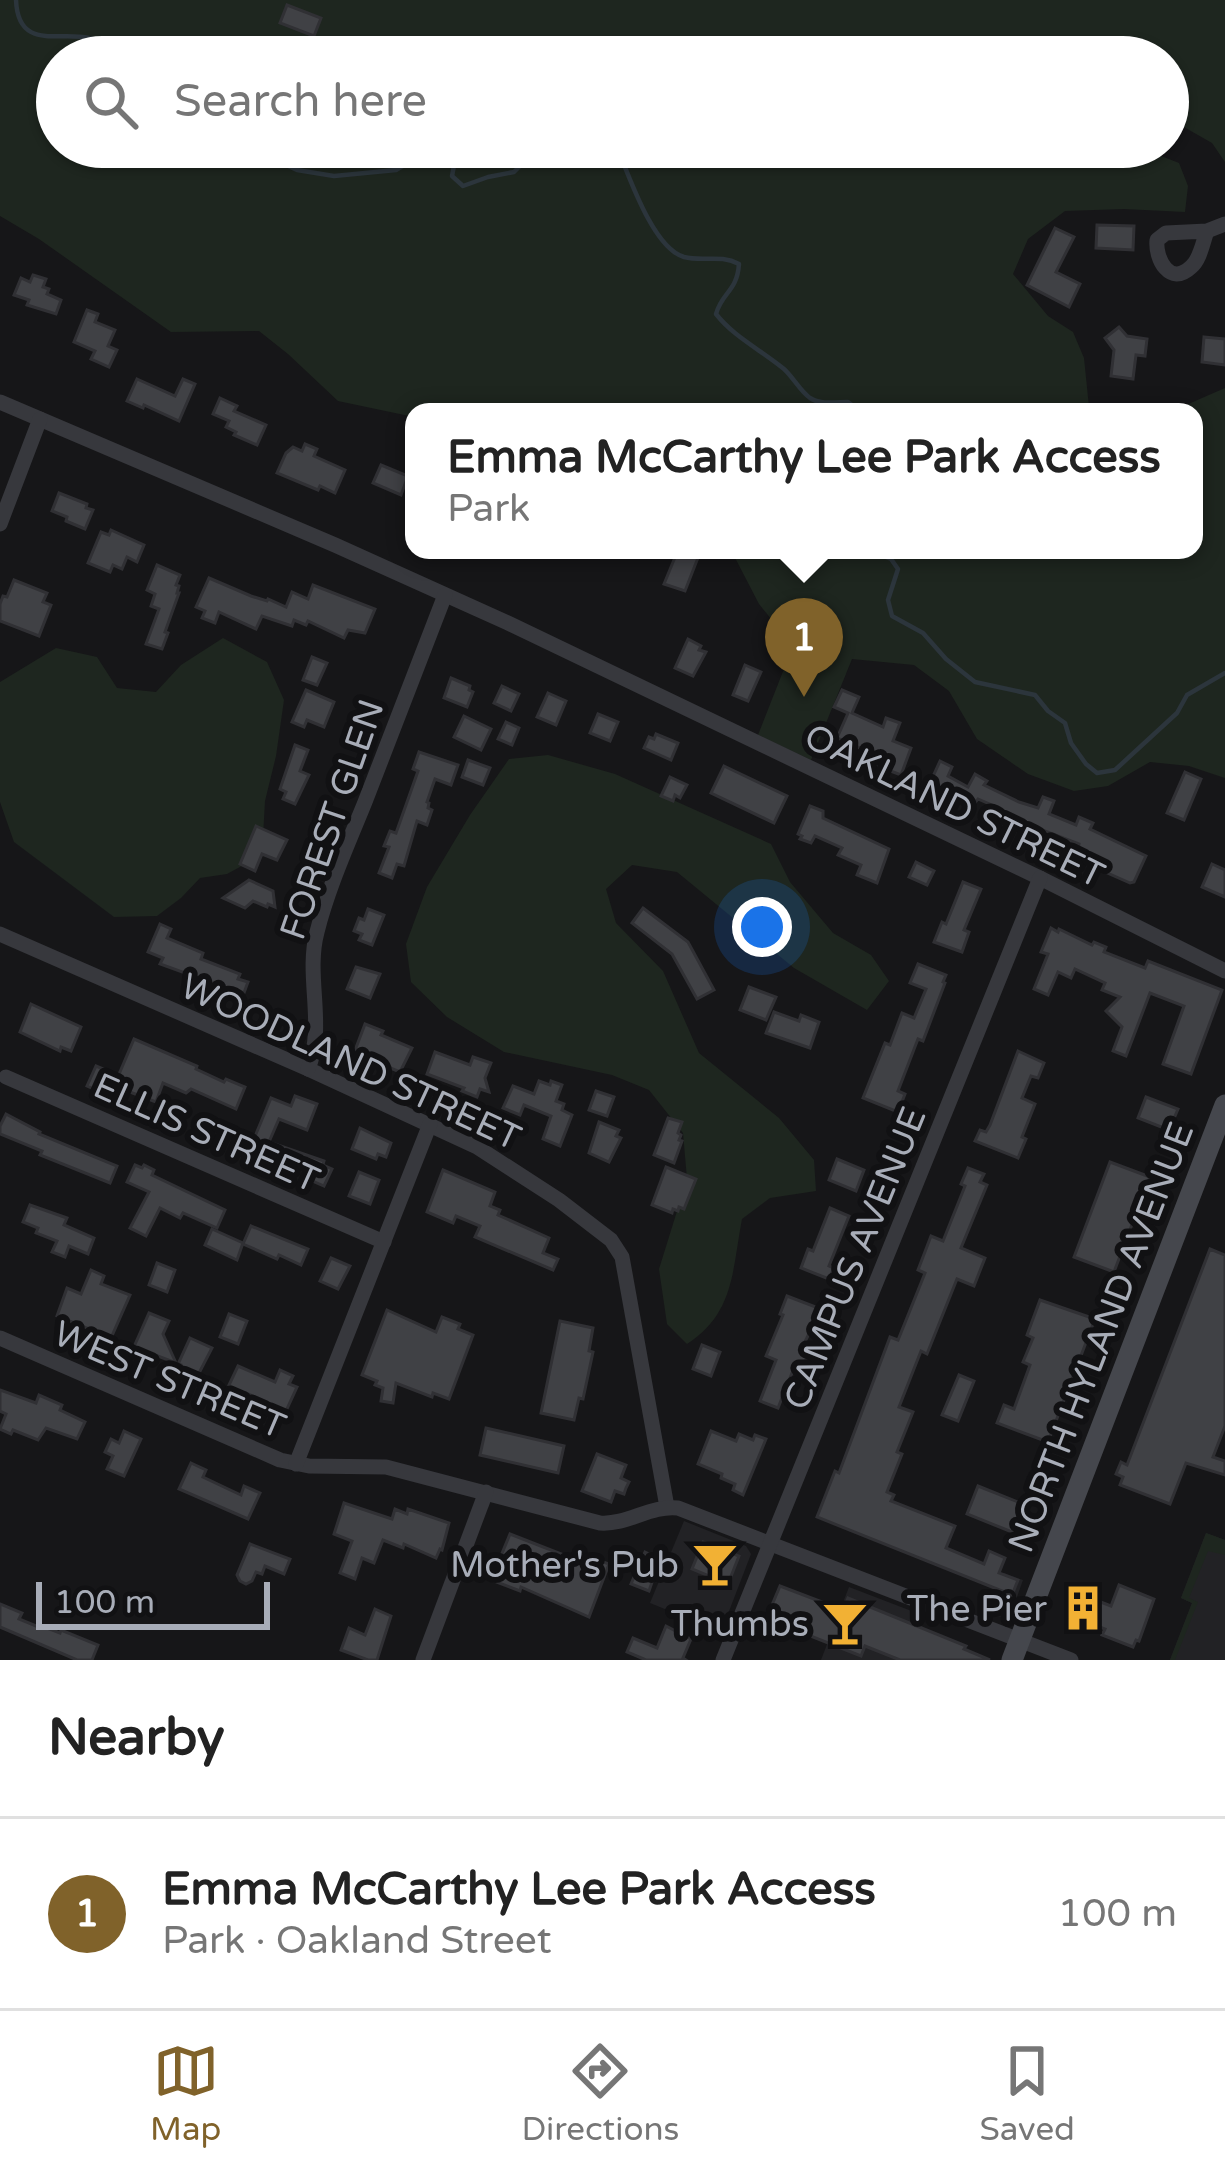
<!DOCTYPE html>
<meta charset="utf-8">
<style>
body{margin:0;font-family:"Varela Round",sans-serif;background:#f6f6f6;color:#222}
.scale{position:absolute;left:36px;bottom:30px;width:234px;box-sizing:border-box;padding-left:12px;border:6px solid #a8adb8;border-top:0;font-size:33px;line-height:42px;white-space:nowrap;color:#a8adb8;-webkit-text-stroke:9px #111113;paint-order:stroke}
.you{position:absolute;left:762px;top:927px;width:42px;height:42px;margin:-30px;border:9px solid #fff;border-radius:50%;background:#1a73e8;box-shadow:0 0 0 18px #1a73e833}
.badge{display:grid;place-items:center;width:78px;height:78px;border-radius:50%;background:#80622a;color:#fff;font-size:39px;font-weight:700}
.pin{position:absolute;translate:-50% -99px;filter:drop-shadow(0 3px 6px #0008)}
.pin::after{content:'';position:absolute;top:63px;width:42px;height:36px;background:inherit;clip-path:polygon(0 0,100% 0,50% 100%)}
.popup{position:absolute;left:405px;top:403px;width:798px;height:156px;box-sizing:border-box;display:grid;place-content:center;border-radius:24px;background:#fff;filter:drop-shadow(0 3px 9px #0005);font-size:39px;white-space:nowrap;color:#767676}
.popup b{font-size:45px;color:#222}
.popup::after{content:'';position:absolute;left:50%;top:100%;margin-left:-24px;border:24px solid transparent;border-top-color:#fff}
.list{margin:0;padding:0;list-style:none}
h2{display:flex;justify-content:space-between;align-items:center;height:156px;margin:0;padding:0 48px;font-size:51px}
h2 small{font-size:39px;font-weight:400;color:#767676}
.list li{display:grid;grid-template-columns:78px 1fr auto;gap:36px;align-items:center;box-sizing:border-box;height:192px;padding:0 48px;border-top:3px solid #e0e0e0}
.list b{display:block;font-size:45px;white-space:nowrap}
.list p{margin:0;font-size:39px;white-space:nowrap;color:#767676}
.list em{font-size:39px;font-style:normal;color:#767676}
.icon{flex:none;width:66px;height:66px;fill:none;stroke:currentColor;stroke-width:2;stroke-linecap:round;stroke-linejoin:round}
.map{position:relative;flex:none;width:1225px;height:1660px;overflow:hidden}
.search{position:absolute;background:#fff;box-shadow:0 3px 9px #0004;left:36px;right:36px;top:36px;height:132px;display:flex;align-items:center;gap:30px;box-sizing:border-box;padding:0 42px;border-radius:66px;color:#767676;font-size:45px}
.sheet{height:348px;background:#fff}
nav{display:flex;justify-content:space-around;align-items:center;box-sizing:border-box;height:168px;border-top:3px solid #e0e0e0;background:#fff;font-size:33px;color:#767676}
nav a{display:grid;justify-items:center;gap:6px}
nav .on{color:#80622a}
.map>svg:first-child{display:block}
.built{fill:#222225}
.green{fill:#1e261f}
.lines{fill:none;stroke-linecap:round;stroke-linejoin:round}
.stream{stroke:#2c353c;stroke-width:4.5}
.building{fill:#404145;stroke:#303034;stroke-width:3}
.minor{stroke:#37383d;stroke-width:15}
.secondary{stroke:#45474d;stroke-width:21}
.labels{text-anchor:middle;stroke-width:12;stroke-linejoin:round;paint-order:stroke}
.street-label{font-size:36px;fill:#a8adb8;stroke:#111113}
.poi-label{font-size:36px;fill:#a8adb8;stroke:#111113;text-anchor:end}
</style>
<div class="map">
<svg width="1225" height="1660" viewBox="0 0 1225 1660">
<rect width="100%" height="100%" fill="#161618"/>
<g class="built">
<polygon points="684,1521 746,1546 751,1554 721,1632 650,1603"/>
<polygon points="1206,1533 1225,1540 1225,1660 1170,1660 1192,1603 1181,1598"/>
<polygon points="1004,1573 1023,1580 1012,1611 1003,1617 988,1615"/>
<polygon points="849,1587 922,1615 904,1660 821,1660"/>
</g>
<g class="green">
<polygon points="0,0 1225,0 1225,162 1212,143 1168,118 1168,57 57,57 57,147 1138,147 1179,163 1188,186 1185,212 1124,209 1065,211 1028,239 1013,274 1048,316 1073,332 1084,358 1089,407 1096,412 414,412 414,417 338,401 288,354 259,331 171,332 39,239 0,216"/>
<polygon points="1225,388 1225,778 1189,766 1150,762 1108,786 1074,791 1028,774 977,739 949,691 914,665 852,659 811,760 758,735 793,646 759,604 731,550 1194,550 1194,412 1170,412"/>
<polygon points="223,638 267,662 284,700 276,756 265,801 262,855 227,874 200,878 181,898 157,916 114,917 14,842 0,802 0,682 56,648 97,657 117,688 156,692 181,665"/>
<path d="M548,755l67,19 156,70 19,38 43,51 38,22 18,26 -22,29 -73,-42 -117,-96 -45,-7 -26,24 10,34 47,48 36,82 80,65 35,42 2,31 -46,7 -28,21c-10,51 -7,94 -55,125l-20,-20 -8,-55 28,-90 -4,-46 -34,-43 -37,-15 -108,-23 -57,-35 -36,-35 -5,-38 21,-57 43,-72 39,-56z"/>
<polygon points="1206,1533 1225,1540 1225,1555 1208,1551 1189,1598 1198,1602 1175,1660 1170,1660 1192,1603 1181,1598"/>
</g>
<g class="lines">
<g class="stream">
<path d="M16,0c2,51 43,31 73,38 15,3 31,11 44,19"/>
<polyline points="269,147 282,163 297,170 334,176 396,170 434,147"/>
<polyline points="454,147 457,150 452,176 463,186 488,177 514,172 539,147"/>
<path d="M617,147c12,29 36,101 67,110 20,5 36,-3 55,7 -2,28 -17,28 -23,50 18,23 45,36 68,55 9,8 16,22 26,29 11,7 26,4 38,4l13,10"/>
<polyline points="869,550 891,559 898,569 888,600 892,616 923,633 946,659 975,682 1035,695 1048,711 1065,723 1071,743 1086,764 1097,773 1115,770 1177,713 1187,695 1225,673"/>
</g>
</g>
<g class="building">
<polygon points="287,5 321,18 314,36 280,23"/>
<polygon points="1097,225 1134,226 1133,250 1096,248"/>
<polygon points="1055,228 1074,237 1056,272 1080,284 1069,307 1027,285"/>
<polygon points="33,275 46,279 43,287 49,289 47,294 61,300 56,314 27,305 29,300 14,295 21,278 30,282"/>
<polygon points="87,310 98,314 95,322 115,330 108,346 117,350 109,367 91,359 95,351 74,342"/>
<polygon points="1119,327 1127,336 1147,339 1145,356 1136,355 1133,379 1111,376 1114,350 1105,338"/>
<polygon points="1204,337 1225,339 1225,365 1202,362"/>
<polygon points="137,379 175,396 183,379 195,384 179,421 144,405 143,408 127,401"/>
<polygon points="220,398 237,406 234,411 266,425 257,445 234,435 236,432 226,427 229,421 213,414"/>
<polygon points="305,444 317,449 314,456 345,470 335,493 320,486 318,490 277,473 286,453 293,447 302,451"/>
<polygon points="381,465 408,476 401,495 373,483"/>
<polygon points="59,493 87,504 86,508 93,510 85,529 66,521 67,517 52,511"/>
<polygon points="111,530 144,545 137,562 127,557 122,569 113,565 110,572 88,563 101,532 109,535"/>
<polygon points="678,550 701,550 685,591 664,584"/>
<polygon points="157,565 180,575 176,585 179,586 177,593 179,593 165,632 168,633 162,649 146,644 159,609 151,606 155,594 147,590"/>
<polygon points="209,578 251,596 267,601 268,599 286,607 292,592 308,599 313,585 375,609 365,633 348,630 344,638 308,621 306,625 294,620 292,626 262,616 256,629 219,612 215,623 202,618 205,611 196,607"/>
<polygon points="14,580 47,593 43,602 51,605 39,636 0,621 0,604 3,596 7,597"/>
<polygon points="688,639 701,646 699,650 706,652 693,676 675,668"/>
<polygon points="312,657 327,663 317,685 303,680"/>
<polygon points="745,665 761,672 748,701 733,695"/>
<polygon points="451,678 470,686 469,690 473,692 467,707 444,698"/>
<polygon points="502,686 519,694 511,711 494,703"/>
<polygon points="306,690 334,702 324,727 307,720 304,727 292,722"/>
<polygon points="842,690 859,697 852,713 883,727 886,718 900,723 893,741 911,748 901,775 872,764 876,755 837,738 848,713 834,707"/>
<polygon points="548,693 566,701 556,725 537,717"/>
<polygon points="598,714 618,722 610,741 590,733"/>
<polygon points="464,716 491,729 481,750 454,737"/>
<polygon points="506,722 519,728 512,745 498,739"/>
<polygon points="656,734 678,743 671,760 644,748 649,737 654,739"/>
<polygon points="295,745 308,750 300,771 309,775 295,804 283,799 286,792 280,789"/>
<polygon points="419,752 458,765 451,785 435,779 427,802 429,803 428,808 432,810 427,825 417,821 404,866 397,864 392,878 379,873 389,847 384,846 390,831 396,833 418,771 413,769"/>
<polygon points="468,760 490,768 483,785 462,777"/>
<polygon points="940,761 952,767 948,776 968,787 975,774 987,781 984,785 1019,802 1038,808 1043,797 1054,801 1049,814 1076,825 1079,817 1093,823 1090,829 1146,856 1134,882 1130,883 1076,859 1079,844 1037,828 1036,831 992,810 994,806 978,799 974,804 930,783"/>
<polygon points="724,766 787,796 774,823 711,793"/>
<polygon points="1185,772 1201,779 1184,820 1167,813"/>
<polygon points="670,777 687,785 680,798 675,795 673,801 661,796"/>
<polygon points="810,806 823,811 823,818 889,849 877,883 857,875 861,865 838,855 842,848 815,836 811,843 800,839 802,836 798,834"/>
<polygon points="256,826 287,840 277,860 262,854 255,871 240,864"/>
<polygon points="916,862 934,871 927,885 909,877"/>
<polygon points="1212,864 1225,870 1225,897 1202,887"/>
<polygon points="249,880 273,891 275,907 268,904 267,907 253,901 245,908 223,898"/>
<polygon points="963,882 981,889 964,930 969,932 962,952 934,942 942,922 946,924"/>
<polygon points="643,908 688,942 714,990 697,999 672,954 632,923"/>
<polygon points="368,909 384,915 372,945 359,940 362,934 354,931 359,918 364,920"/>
<polygon points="160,924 171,929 167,938 203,953 201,959 240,974 238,979 248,982 241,1001 221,994 224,987 160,964 163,958 148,952"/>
<polygon points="1051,928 1058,932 1059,929 1092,945 1094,942 1106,947 1104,952 1145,968 1148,961 1222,990 1191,1074 1163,1064 1184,1006 1150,993 1126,1056 1113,1051 1122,1027 1106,1011 1120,997 1102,990 1105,983 1075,969 1071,978 1058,972 1048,995 1034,989 1048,954 1041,952"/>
<polygon points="918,964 946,975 943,982 945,983 923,1041 918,1039 898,1091 905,1094 898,1112 863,1098 885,1043 890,1045 902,1013 914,1018 926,989 910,983"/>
<polygon points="356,967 380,974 370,998 347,989"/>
<polygon points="749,987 776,997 766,1020 740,1010"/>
<polygon points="31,1004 81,1027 71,1051 61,1047 60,1051 20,1032"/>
<polygon points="774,1012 799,1021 801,1015 819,1022 810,1048 766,1033"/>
<polygon points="365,1024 383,1031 381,1035 412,1048 400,1072 354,1053"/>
<polygon points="134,1039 197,1066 196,1069 224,1082 226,1079 245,1087 236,1109 191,1089 186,1093 163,1083 156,1102 114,1086"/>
<polygon points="1018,1051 1044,1063 1038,1078 1031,1076 1022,1098 1035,1104 1022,1137 1026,1139 1018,1158 975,1141 980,1130 986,1132 990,1125"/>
<polygon points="435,1052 470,1065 473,1057 491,1063 485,1078 489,1092 480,1089 477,1097 462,1091 464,1088 427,1074"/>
<polygon points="96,1066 113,1073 105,1094 87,1086"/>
<polygon points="539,1081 550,1085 551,1081 562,1085 556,1101 564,1104 562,1110 572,1115 560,1146 543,1139 551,1116 524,1105 520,1115 503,1108 513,1086 534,1094"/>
<polygon points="596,1091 614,1097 607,1116 589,1110"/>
<polygon points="295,1096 317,1104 307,1130 279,1119 269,1142 324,1161 323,1165 332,1169 324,1186 308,1179 312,1172 286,1161 284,1166 248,1153 271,1098 291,1106"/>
<polygon points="1146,1097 1178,1109 1169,1130 1138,1118"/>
<polygon points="6,1114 40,1132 39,1134 117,1166 110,1183 40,1155 42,1151 0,1134 0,1126"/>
<polygon points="668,1118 682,1122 678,1133 681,1135 679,1140 682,1141 674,1163 654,1155"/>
<polygon points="599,1122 619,1130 616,1136 621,1138 609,1162 589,1153"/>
<polygon points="360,1128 391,1143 386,1157 378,1154 376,1159 352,1149"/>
<polygon points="837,1159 864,1170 856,1191 829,1180"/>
<polygon points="1110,1162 1150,1177 1114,1272 1074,1257"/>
<polygon points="135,1165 142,1168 144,1165 154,1170 152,1175 225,1210 217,1228 183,1213 180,1218 160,1208 146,1236 130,1228 149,1192 127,1182"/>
<polygon points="666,1167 696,1179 684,1209 679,1207 678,1211 673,1209 672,1213 652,1205"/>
<polygon points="968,1168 984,1174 980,1182 987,1185 961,1248 985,1258 974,1286 957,1279 927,1354 921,1351 899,1407 913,1412 897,1452 902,1454 887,1492 894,1495 891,1501 955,1526 946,1548 984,1564 989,1551 1005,1558 999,1573 1018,1580 1012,1595 817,1517 835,1471 839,1473 890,1337 898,1340 925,1273 918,1270 931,1236 943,1241 965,1186 961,1184"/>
<polygon points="443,1170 495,1192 490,1206 500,1210 498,1215 549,1238 543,1253 558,1259 553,1270 475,1237 480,1226 456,1216 453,1223 427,1212"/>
<polygon points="359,1172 379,1180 370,1204 349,1196"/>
<polygon points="30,1205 67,1218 64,1225 94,1238 88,1254 69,1246 65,1257 52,1252 57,1241 36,1233 38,1228 23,1222"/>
<polygon points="830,1208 849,1216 829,1266 834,1268 829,1279 801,1268 808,1249 813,1251"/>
<polygon points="251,1226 308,1249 301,1265 279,1255 277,1259 243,1244"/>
<polygon points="212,1229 243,1243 237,1260 205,1245"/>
<polygon points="1210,1249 1225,1255 1225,1426 1213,1457 1225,1461 1225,1475 1186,1463 1170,1504 1120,1485 1123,1477 1116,1474 1121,1462 1127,1465"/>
<polygon points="331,1258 350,1266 338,1289 320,1281"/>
<polygon points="157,1263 175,1270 167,1292 149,1285"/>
<polygon points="91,1270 104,1276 101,1284 130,1295 111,1338 57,1316 67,1288 81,1294"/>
<polygon points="787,1296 821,1309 801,1350 809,1353 804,1364 798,1362 794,1368 778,1408 760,1401 776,1360 766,1356 783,1315 780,1314"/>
<polygon points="1040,1300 1095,1319 1048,1442 997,1423 1004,1405 1014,1409 1030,1365 1023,1362 1033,1338 1027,1335"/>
<polygon points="387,1310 436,1332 442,1317 460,1324 458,1329 473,1335 449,1399 433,1393 432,1397 396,1383 393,1403 381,1401 383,1388 375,1385 377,1381 362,1375"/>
<polygon points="149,1313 169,1321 163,1334 176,1363 158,1356 156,1359 133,1349"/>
<polygon points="229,1314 247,1321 238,1344 220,1337"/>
<polygon points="560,1321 593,1328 589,1351 593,1352 583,1399 579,1398 574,1420 541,1413"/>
<polygon points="190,1338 212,1348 197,1377 180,1369 181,1365 178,1364"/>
<polygon points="702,1345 720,1352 711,1376 693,1369"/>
<polygon points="238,1366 275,1382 280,1370 293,1376 289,1384 297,1387 286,1411 246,1393 244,1398 230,1392 232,1387 229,1385"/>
<polygon points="959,1375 974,1381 958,1421 942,1415"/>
<polygon points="0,1390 36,1403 39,1395 62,1405 60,1410 85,1422 77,1439 46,1428 38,1440 13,1430 11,1434 0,1429 6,1414 0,1411"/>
<polygon points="486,1428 564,1446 558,1473 480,1455"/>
<polygon points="124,1431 141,1439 124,1476 107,1469 113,1456 105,1452 111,1439 119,1443"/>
<polygon points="711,1431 736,1441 739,1434 753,1440 755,1435 766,1439 743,1495 733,1490 735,1484 721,1478 722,1474 698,1464"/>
<polygon points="597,1454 626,1465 621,1478 629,1482 626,1488 624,1494 615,1491 611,1502 582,1491"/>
<polygon points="191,1463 206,1470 203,1477 226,1488 241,1495 244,1486 260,1493 248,1519 179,1489"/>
<polygon points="978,1486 1023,1504 1012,1532 967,1514"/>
<polygon points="344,1503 392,1519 395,1509 407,1514 408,1509 449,1523 442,1550 440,1549 436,1558 404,1544 403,1548 383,1540 374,1563 362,1558 355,1579 340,1573 352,1541 334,1534"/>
<polygon points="510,1534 579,1561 580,1558 587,1560 588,1556 609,1564 589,1617 521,1587 520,1591 491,1580"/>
<polygon points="703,1542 739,1556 728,1584 692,1569"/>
<polygon points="250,1544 290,1559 284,1574 265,1566 262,1574 256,1572 252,1581 246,1584 240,1581 237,1575"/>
<polygon points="645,1552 660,1559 649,1591 631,1584"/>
<polygon points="1119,1585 1154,1599 1139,1641 1136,1640 1133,1647 1102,1635 1105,1629 1067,1614 1075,1592 1111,1606"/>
<polygon points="780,1586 843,1610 848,1598 966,1646 964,1649 990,1660 900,1660 865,1646 861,1656 770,1620 767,1617"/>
<polygon points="0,1604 22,1613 19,1619 41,1628 42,1626 60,1633 61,1630 98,1645 92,1660 77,1660 0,1627"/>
<polygon points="375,1609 391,1616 377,1660 368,1660 341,1650 349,1628 365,1635"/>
<polygon points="666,1626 691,1639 683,1658 686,1660 646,1660 627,1652 633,1638 657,1648"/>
</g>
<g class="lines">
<g class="minor">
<path d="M1207,231c-4,11 -7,29 -16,36 -21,20 -36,-8 -34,-27l9,-7 41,-2 18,-7"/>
<polyline points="0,402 335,545 508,623 1040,878 1225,971"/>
<polyline points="0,524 40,419"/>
<polyline points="0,934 308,1069 477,1147 559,1200 611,1240 622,1257 667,1507"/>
<path d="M308,1069c18,-45 -3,-92 9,-137 11,-44 31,-88 48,-130 26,-69 53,-138 80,-207"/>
<polyline points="6,1077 384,1242"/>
<path d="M0,1338l280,122 29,6 77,1 214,56c28,2 50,-18 78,-15l393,152"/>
<polyline points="296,1464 430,1124"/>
<polyline points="423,1660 486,1492"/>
<polyline points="723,1660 1040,878"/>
</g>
<polyline class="secondary" points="1012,1660 1225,1105"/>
</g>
<defs>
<g id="bar-bare" transform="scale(3.6)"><path d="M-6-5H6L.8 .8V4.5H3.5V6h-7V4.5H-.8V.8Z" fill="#f2b134" stroke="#111113" stroke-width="2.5" paint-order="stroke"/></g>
<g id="building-bare" transform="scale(3.6)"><path d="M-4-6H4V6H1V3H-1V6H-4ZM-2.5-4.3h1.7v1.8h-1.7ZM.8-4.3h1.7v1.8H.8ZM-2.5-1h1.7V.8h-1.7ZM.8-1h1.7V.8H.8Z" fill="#f2b134" stroke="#111113" stroke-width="2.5" paint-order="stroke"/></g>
</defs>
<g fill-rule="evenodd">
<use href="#bar-bare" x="715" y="1564"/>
<use href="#building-bare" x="1083" y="1608"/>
<use href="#bar-bare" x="845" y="1623"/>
</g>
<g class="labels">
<g class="street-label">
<text transform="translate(955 805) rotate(26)" y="13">OAKLAND STREET</text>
<text transform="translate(331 819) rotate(-71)" y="13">FOREST GLEN</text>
<text transform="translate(351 1061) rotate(25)" y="13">WOODLAND STREET</text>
<text transform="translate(207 1132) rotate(24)" y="13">ELLIS STREET</text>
<text transform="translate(854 1258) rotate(-68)" y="13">CAMPUS AVENUE</text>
<text transform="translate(1100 1337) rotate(-69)" y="13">NORTH HYLAND AVENUE</text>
<text transform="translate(170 1379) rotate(23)" y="13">WEST STREET</text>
</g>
<g class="poi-label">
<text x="679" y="1577">Mother's Pub</text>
<text x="1047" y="1621">The Pier</text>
<text x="809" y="1636">Thumbs</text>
</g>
</g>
</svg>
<div class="scale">100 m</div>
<div class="you"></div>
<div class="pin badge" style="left:804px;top:697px">1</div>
<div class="popup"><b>Emma McCarthy Lee Park Access</b>Park</div>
<div class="search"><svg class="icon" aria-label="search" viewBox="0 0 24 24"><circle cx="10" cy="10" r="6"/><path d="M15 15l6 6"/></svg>Search here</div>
</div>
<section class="sheet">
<h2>Nearby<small></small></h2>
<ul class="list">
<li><span class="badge">1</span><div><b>Emma McCarthy Lee Park Access</b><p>Park · Oakland Street</p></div><em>100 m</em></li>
</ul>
</section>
<nav>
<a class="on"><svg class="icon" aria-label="map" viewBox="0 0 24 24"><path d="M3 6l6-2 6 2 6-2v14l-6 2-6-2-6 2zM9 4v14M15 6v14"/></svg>Map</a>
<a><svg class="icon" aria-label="directions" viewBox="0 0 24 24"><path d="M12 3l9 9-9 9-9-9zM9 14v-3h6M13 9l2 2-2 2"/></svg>Directions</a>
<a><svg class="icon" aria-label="saved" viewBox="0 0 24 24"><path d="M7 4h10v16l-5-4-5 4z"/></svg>Saved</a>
</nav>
